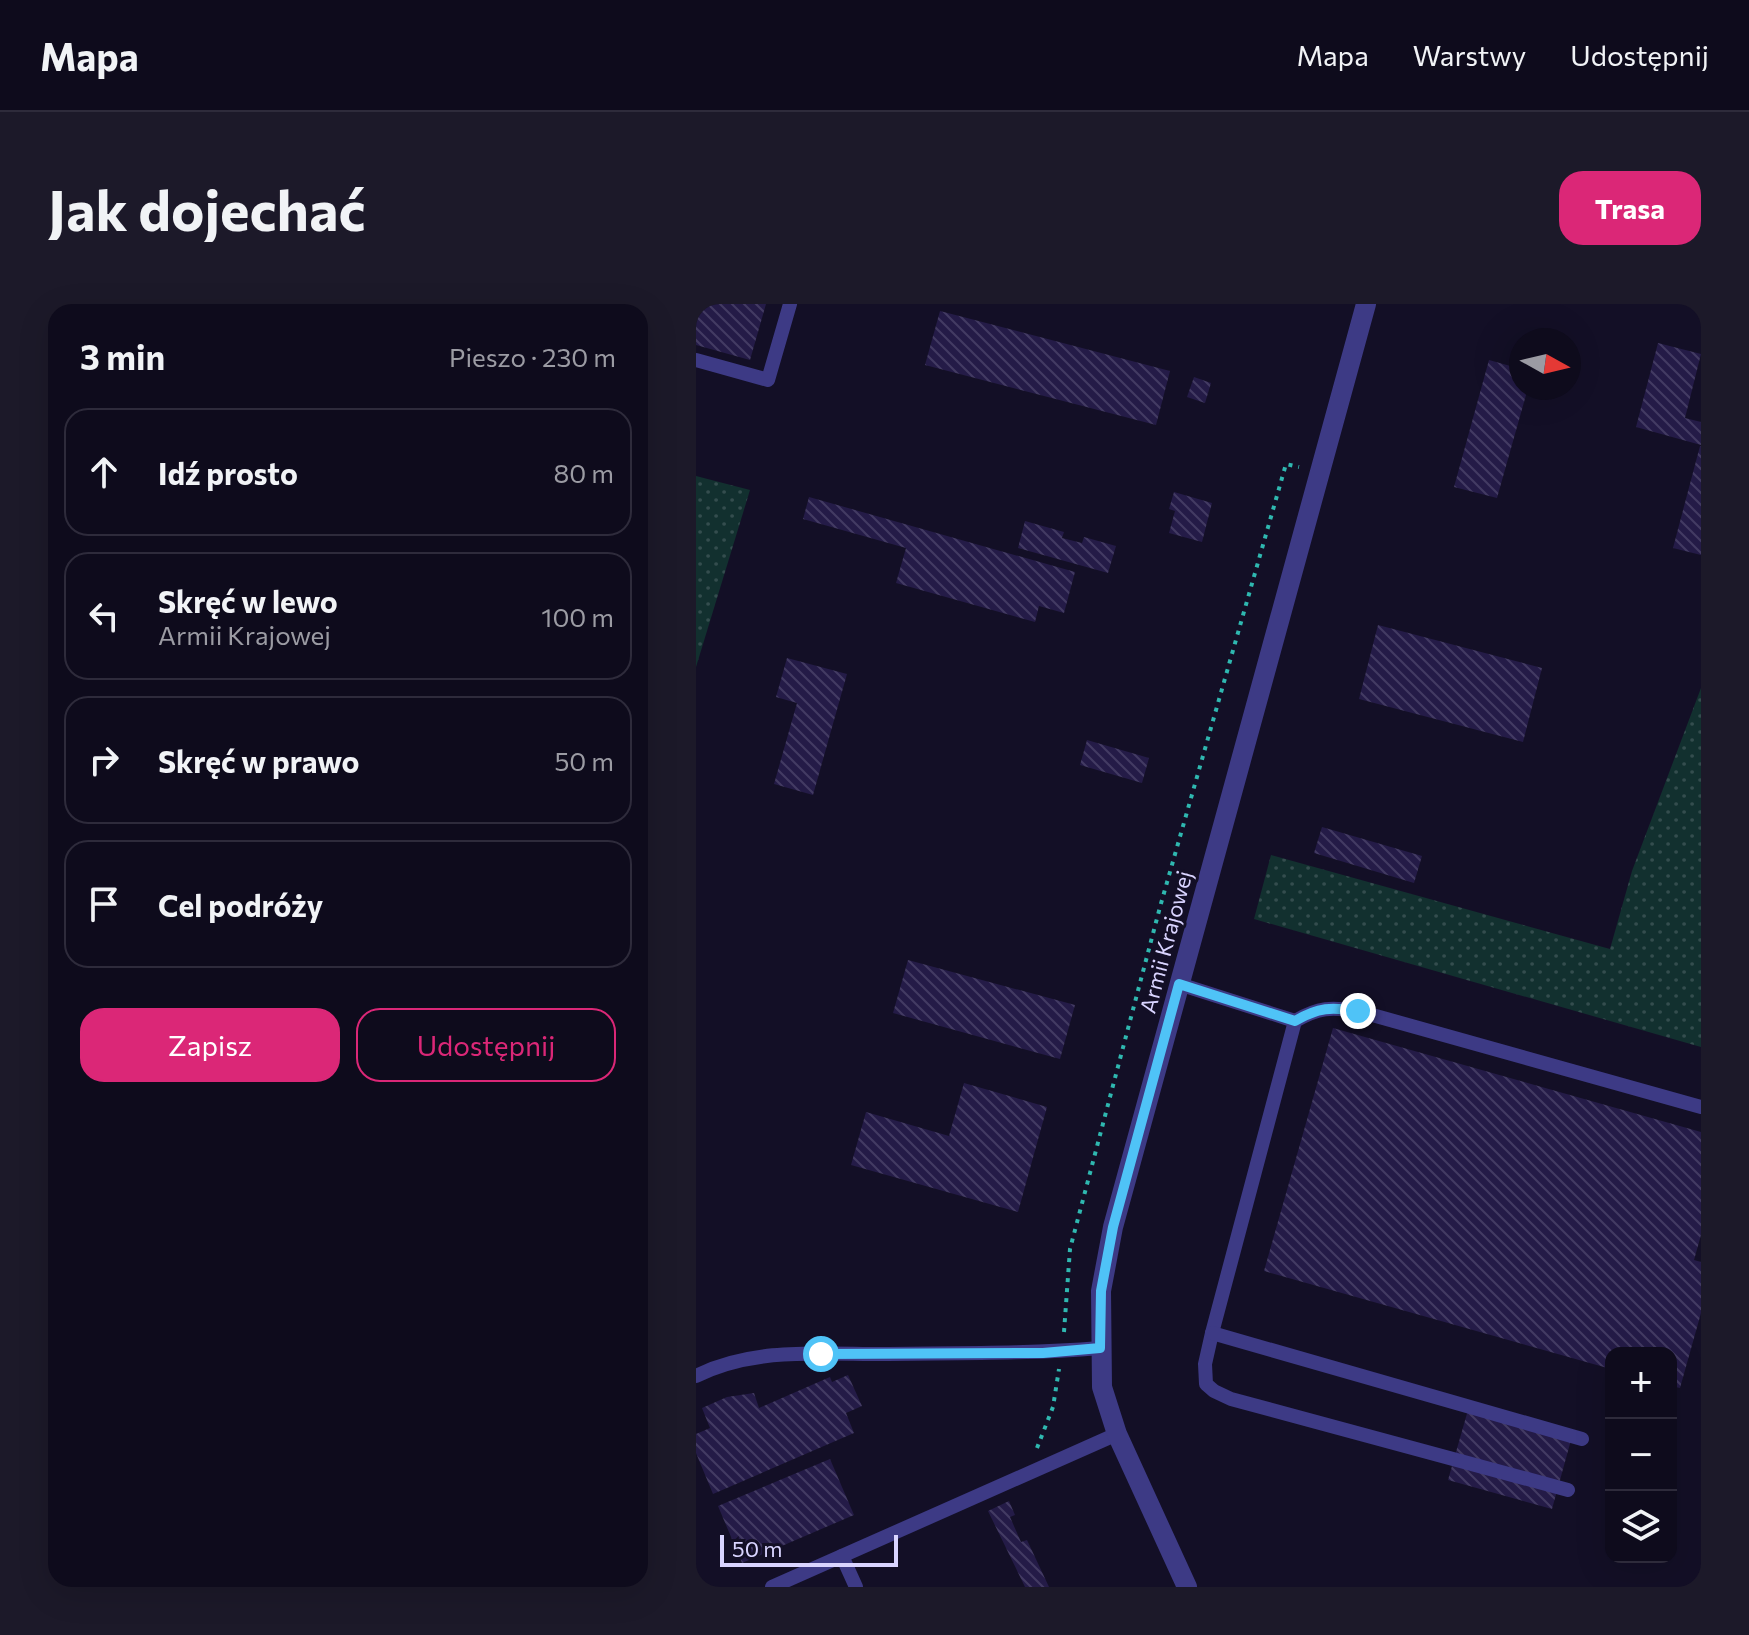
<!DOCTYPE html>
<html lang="pl">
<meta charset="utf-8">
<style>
body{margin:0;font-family:Commissioner,sans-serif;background:#1c1929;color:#f1f3f6}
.controls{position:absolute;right:24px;bottom:24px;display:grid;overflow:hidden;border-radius:16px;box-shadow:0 8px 32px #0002}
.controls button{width:72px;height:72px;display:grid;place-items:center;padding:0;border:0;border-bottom:2px solid #2e2b3b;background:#0e0b1c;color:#f1f3f6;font:40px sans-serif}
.compass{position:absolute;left:813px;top:24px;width:72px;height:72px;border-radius:50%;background:#0e0b1c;box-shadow:0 8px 32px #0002;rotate:98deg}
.scale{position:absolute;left:24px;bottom:20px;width:178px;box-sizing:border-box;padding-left:8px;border:4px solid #d9d4ff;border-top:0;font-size:22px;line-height:28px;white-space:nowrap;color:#d9d4ff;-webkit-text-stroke:6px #130f26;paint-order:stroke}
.stop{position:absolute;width:24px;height:24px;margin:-18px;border:6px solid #4fc3f7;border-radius:50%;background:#fff}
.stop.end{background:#4fc3f7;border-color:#fff;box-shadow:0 2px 8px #0008}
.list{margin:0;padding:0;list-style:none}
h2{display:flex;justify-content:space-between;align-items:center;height:104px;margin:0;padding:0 32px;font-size:34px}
h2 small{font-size:26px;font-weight:400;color:#9b9ba3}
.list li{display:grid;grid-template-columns:52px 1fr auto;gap:24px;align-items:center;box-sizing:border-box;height:128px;margin:0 16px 16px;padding:0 16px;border:2px solid #2e2b3b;border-radius:24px}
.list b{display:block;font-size:30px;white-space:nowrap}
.list p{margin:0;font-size:26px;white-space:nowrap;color:#9b9ba3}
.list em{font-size:26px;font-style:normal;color:#9b9ba3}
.actions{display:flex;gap:16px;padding:24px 32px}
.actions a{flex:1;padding:18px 0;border:2px solid #db2777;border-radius:24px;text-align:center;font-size:28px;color:#db2777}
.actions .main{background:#db2777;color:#fff}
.icon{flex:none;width:44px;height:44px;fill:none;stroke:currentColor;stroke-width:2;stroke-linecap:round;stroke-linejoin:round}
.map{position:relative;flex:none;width:1005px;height:1283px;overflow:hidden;border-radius:24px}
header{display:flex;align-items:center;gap:48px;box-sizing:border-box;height:112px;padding:0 40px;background:#0e0b1c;border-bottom:2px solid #2e2b3b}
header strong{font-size:38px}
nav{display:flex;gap:44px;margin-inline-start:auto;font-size:28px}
.intro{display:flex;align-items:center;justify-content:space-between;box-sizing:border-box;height:192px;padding:0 48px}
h1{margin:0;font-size:56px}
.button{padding:20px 36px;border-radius:24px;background:#db2777;color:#fff;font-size:28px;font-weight:700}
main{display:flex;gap:48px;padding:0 48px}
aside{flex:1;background:#0e0b1c;border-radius:24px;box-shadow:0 8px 32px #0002}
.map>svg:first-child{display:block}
.grass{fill:url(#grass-dots)}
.building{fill:url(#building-back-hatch)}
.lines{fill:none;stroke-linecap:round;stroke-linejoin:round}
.path{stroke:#2fb8b0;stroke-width:4;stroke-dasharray:4 6;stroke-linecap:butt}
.service{stroke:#3d3a85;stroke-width:14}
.minor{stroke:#3d3a85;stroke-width:20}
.route{stroke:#4fc3f7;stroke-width:10}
.labels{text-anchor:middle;stroke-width:6;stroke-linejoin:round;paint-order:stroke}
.street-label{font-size:22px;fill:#d9d4ff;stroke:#130f26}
</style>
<header>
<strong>Mapa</strong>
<nav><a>Mapa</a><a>Warstwy</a><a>Udostępnij</a></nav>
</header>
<div class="intro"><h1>Jak dojechać</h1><a class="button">Trasa</a></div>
<main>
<aside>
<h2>3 min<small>Pieszo · 230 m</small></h2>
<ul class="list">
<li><svg class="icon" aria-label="ahead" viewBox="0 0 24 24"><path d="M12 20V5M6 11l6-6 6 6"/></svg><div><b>Idź prosto</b></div><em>80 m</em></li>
<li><svg class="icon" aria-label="left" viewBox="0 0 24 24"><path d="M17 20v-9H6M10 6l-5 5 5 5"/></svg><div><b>Skręć w lewo</b><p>Armii Krajowej</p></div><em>100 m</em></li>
<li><svg class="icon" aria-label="right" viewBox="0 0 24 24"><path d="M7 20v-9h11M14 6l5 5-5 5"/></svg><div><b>Skręć w prawo</b></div><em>50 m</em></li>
<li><svg class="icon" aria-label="arrive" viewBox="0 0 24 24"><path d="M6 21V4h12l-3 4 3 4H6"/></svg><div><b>Cel podróży</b></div></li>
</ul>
<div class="actions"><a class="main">Zapisz</a><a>Udostępnij</a></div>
</aside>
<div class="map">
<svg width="1005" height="1283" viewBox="0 0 1005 1283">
<defs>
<pattern id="grass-dots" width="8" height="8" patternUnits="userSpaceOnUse" patternTransform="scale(2)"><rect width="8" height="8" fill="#12302f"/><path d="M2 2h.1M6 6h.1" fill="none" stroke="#344d4e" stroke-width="1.8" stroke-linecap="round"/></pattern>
<pattern id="building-back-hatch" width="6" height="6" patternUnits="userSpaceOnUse" patternTransform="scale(2)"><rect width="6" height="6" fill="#241b47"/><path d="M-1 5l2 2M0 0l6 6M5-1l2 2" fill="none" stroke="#433b63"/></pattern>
</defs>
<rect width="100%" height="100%" fill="#130f26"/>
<g class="grass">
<polygon points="0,172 54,186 0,363"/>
<polygon points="1005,384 1005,743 558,615 575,551 914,645 936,567"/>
</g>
<g class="building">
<polygon points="0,0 70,0 54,56 0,41"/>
<polygon points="244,7 474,67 460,121 229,61"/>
<polygon points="962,39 1005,50 989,114 1005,118 1005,141 940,123"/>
<polygon points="793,56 825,65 825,84 832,84 801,194 758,183"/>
<polygon points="498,73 515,79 509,99 491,93"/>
<polygon points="1004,142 1005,142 1005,251 977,244"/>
<polygon points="478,188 516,199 506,238 473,229 479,207 473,205"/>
<polygon points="113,193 379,268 368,309 343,302 339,318 200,279 210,244 107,215"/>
<polygon points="329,217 368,228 366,234 386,239 388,233 420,242 412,269 322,244"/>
<polygon points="682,321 846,364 827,438 663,395"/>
<polygon points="91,354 151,370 117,491 78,480 101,399 80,393"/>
<polygon points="391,436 453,454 446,479 384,461"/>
<polygon points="626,523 726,552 718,579 618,549"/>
<polygon points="212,656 379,701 364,755 197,709"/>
<polygon points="637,724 1005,828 1005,931 998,956 1005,958 1005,1009 984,1084 975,1082 975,1049 915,1049 915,1065 568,967"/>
<polygon points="268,779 351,803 322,908 155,861 170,808 253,832"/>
<polygon points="152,1071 166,1102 150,1109 158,1129 17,1190 0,1149 0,1130 14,1124 6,1104 31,1093 58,1089 63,1104 134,1073 136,1078"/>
<polygon points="772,1106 875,1136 856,1205 752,1176"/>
<polygon points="134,1155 158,1211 46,1259 22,1202"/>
<polygon points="313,1197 319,1211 314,1213 325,1238 331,1236 353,1283 329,1283 292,1207"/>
</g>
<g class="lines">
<g class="path">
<polyline points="368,1028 374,945 464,603 590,160 603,163"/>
<polyline points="341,1144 357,1103 363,1065"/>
</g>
<g class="service">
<polyline points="0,56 72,76 94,0"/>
<polyline points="483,680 599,717 516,1029 509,1060 510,1080 518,1087 535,1095 872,1186"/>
<path d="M599,717c24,-14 36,-14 63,-10l343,96"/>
<polyline points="516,1029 886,1135"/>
<path d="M0,1072c57,-29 126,-22 188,-22 72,-1 144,0 216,-6"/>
<polyline points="146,1252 160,1283"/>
<polyline points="76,1283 421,1130"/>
</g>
<polyline class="minor" points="491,1283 421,1130 406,1083 405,987 417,923 670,0"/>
</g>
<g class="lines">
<path class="route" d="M125,1050l222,-1 57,-5 1,-57 12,-64 66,-243 116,37c24,-14 36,-14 63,-10"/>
</g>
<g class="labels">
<g class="street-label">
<text transform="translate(470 638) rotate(-75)" y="8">Armii Krajowej</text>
</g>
</g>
</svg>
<div class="controls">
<button>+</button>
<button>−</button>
<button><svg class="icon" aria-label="layers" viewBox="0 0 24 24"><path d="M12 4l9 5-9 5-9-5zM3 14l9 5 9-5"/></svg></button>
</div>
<svg class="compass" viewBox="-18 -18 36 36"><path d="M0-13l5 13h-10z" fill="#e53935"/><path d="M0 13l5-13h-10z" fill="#9b9ba3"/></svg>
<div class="scale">50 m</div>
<div class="stop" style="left:125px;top:1050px"></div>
<div class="stop end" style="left:662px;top:707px"></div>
</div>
</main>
